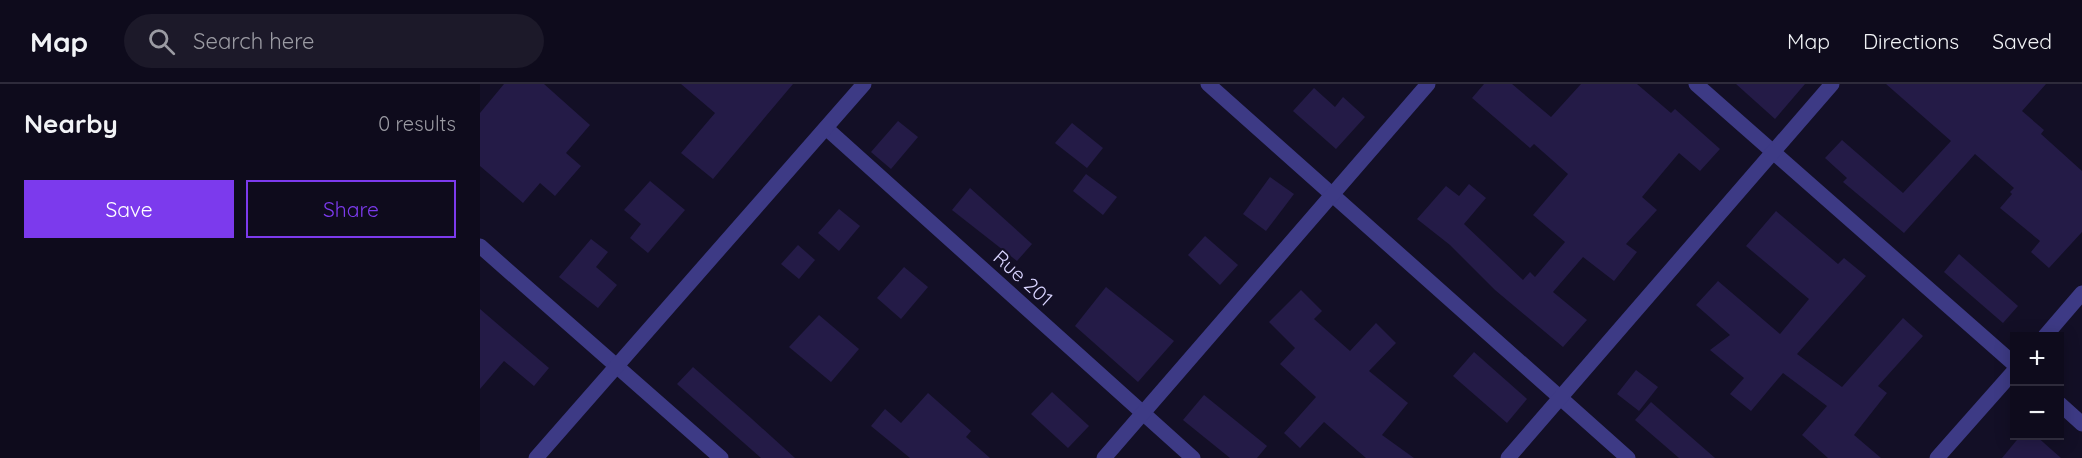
<!DOCTYPE html>
<meta charset="utf-8">
<style>
body{margin:0;font-family:Quicksand,sans-serif;background:#1c1929;color:#f1f3f6}
.controls{position:absolute;right:18px;bottom:18px;display:grid;overflow:hidden;border-radius:0px;box-shadow:0 3px 15px #0003}
.controls button{width:54px;height:54px;display:grid;place-items:center;padding:0;border:0;border-bottom:2px solid #2e2b3b;background:#0e0b1c;color:#f1f3f6;font:30px sans-serif}
.list{margin:0;padding:0;list-style:none}
h2{display:flex;justify-content:space-between;align-items:center;height:78px;margin:0;padding:0 24px;font-size:26px}
h2 small{font-size:20px;font-weight:400;color:#9b9ba3}
.actions{display:flex;gap:12px;padding:18px 24px}
.actions a{flex:1;padding:14px 0;border:2px solid #7c3aed;border-radius:0px;text-align:center;font-size:21px;color:#7c3aed}
.actions .main{background:#7c3aed;color:#fff}
.icon{flex:none;width:33px;height:33px;fill:none;stroke:currentColor;stroke-width:2;stroke-linecap:round;stroke-linejoin:round}
.map{position:relative;flex:none;width:1602px;height:374px;overflow:hidden}
header{display:flex;align-items:center;gap:36px;box-sizing:border-box;height:84px;padding:0 30px;background:#0e0b1c;border-bottom:2px solid #2e2b3b}
header strong{font-size:28px}
nav{display:flex;gap:33px;margin-inline-start:auto;font-size:21px}
.search{width:420px;height:54px;background:#1c1929;display:flex;align-items:center;gap:15px;box-sizing:border-box;padding:0 21px;border-radius:33px;color:#9b9ba3;font-size:22px}
main{display:flex}
aside{flex:1;background:#0e0b1c}
.map>svg:first-child{display:block}
.building{fill:#241b47}
.lines{fill:none;stroke-linecap:round;stroke-linejoin:round}
.minor{stroke:#3d3a85;stroke-width:15}
.labels{text-anchor:middle;stroke-width:4.5;stroke-linejoin:round;paint-order:stroke}
.street-label{font-size:20px;fill:#d9d4ff;stroke:#130f26}
</style>
<header>
<strong>Map</strong>
<div class="search"><svg class="icon" aria-label="search" viewBox="0 0 24 24"><circle cx="10" cy="10" r="6"/><path d="M15 15l6 6"/></svg>Search here</div>
<nav><a>Map</a><a>Directions</a><a>Saved</a></nav>
</header>
<main>
<aside>
<h2>Nearby<small>0 results</small></h2>
<ul class="list">
</ul>
<div class="actions"><a class="main">Save</a><a>Share</a></div>
</aside>
<div class="map">
<svg width="1602" height="374" viewBox="0 0 1602 374">
<rect width="100%" height="100%" fill="#130f26"/>
<g class="building">
<polygon points="24,0 64,0 110,41 86,69 101,82 75,112 60,99 43,119 0,82 0,29"/>
<polygon points="201,0 313,0 233,95 201,69 235,29"/>
<polygon points="1004,0 1032,0 1071,33 1101,0 1157,0 1191,29 1195,25 1240,65 1220,87 1199,69 1162,113 1177,126 1146,160 1157,168 1134,197 1103,173 1073,208 1107,236 1083,263 1015,206 970,161 937,135 966,102 979,112 989,100 1006,114 984,140 1043,196 1050,188 1055,193 1085,158 1053,131 1088,90 1054,60 1050,64 992,14"/>
<polygon points="1256,0 1325,0 1295,35"/>
<polygon points="1406,0 1566,0 1542,27 1564,46 1561,50 1602,87 1602,148 1569,184 1551,168 1560,157 1520,124 1532,110 1530,108 1534,104 1495,70 1424,149 1363,98 1367,94 1345,74 1362,56 1423,109 1471,57"/>
<polygon points="834,4 855,23 863,13 885,33 856,65 813,27"/>
<polygon points="418,37 438,53 411,85 391,68"/>
<polygon points="592,39 623,64 607,84 575,59"/>
<polygon points="606,90 637,113 623,131 593,107"/>
<polygon points="790,93 814,110 786,147 763,130"/>
<polygon points="170,97 205,126 168,169 150,154 161,140 144,126"/>
<polygon points="490,104 552,160 537,177 472,126"/>
<polygon points="359,125 380,142 359,167 338,149"/>
<polygon points="1296,127 1358,180 1364,174 1386,192 1317,270 1362,303 1423,234 1443,252 1398,302 1407,309 1374,351 1401,374 1348,374 1322,351 1347,322 1303,289 1271,327 1250,310 1264,294 1230,266 1250,251 1216,221 1238,197 1300,250 1329,215 1266,162"/>
<polygon points="725,152 758,181 740,201 708,171"/>
<polygon points="111,155 128,168 116,183 137,201 118,224 79,193"/>
<polygon points="318,161 335,176 319,195 301,180"/>
<polygon points="1479,170 1538,222 1523,239 1464,188"/>
<polygon points="424,183 448,203 421,235 397,214"/>
<polygon points="626,203 694,257 658,298 595,242"/>
<polygon points="821,206 842,227 834,235 870,267 896,239 916,259 889,287 928,319 902,351 934,374 886,374 844,338 820,364 804,349 836,313 800,280 815,264 789,238"/>
<polygon points="0,225 69,284 54,302 24,277 0,305"/>
<polygon points="339,231 379,265 351,298 309,263"/>
<polygon points="994,268 1047,315 1027,339 973,292"/>
<polygon points="213,283 272,335 315,374 281,374 197,300"/>
<polygon points="1156,286 1178,303 1159,327 1137,310"/>
<polygon points="572,308 609,342 588,364 551,330"/>
<polygon points="448,309 491,347 486,353 510,374 430,374 391,342 405,325 421,339"/>
<polygon points="724,311 787,362 777,374 750,374 703,336"/>
<polygon points="1171,318 1235,374 1199,374 1155,336"/>
<polygon points="1541,351 1555,351 1581,374 1522,374"/>
</g>
<g class="lines">
<g class="minor">
<polyline points="728,0 1148,374"/>
<polyline points="1216,0 1534,280"/>
<polyline points="346,44 713,374"/>
<polyline points="0,162 241,374"/>
<polyline points="1565,252 1602,209"/>
<polyline points="1580,320 1602,340"/>
<polyline points="56,374 384,0"/>
<polyline points="624,374 948,0"/>
<polyline points="1028,374 1352,0"/>
<polyline points="1457,374 1534,287"/>
</g>
</g>
<g class="labels">
<g class="street-label">
<text transform="translate(543 194) rotate(42)" y="7">Rue 201</text>
</g>
</g>
</svg>
<div class="controls">
<button>+</button>
<button>−</button>
</div>
</div>
</main>
